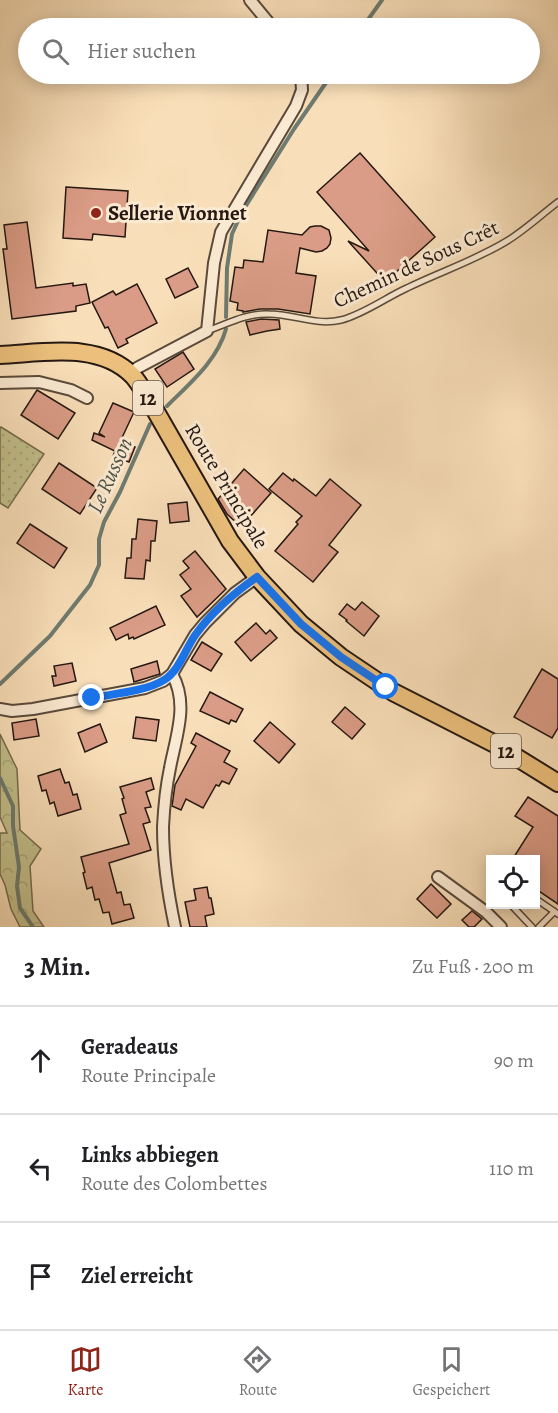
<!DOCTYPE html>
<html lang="de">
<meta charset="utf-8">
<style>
body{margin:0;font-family:Alegreya,serif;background:#f6f6f6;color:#202124}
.controls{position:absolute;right:18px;bottom:18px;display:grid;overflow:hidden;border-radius:0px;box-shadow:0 3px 15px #0003}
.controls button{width:54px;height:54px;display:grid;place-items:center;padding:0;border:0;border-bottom:2px solid #e0e0e0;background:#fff;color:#202124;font:30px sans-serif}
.stop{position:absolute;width:18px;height:18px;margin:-14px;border:4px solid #1a73e8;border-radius:50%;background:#fff}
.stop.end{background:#1a73e8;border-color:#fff;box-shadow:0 2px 6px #0008}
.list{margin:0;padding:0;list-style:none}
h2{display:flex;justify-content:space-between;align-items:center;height:78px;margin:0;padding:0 24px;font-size:26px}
h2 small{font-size:20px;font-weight:400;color:#757577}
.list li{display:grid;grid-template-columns:39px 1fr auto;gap:18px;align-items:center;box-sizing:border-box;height:108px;padding:0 24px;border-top:2px solid #e0e0e0}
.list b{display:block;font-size:22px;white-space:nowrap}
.list p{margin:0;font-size:20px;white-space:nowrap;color:#757577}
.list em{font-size:20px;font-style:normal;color:#757577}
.icon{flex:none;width:33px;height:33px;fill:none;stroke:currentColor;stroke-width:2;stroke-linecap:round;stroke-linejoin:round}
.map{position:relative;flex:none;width:558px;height:927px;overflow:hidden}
.search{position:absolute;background:#fff;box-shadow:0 3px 15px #0003;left:18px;right:18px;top:18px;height:66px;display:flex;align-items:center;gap:15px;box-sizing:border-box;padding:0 21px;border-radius:33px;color:#757577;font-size:22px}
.sheet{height:402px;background:#fff}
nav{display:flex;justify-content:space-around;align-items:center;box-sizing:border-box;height:84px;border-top:2px solid #e0e0e0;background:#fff;font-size:16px;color:#757577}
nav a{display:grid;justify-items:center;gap:3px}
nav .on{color:#8f2418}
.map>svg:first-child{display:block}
.grass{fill:url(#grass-dots);stroke:#746c4f;stroke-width:1.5}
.forest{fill:url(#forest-crowns);stroke:#746c4f;stroke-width:1.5}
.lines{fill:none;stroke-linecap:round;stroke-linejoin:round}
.stream{stroke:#6e7b70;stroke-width:4}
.building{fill:#da9c86;stroke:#251812;stroke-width:1.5}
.service-casing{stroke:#5a4a3c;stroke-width:8}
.minor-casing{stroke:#5a4a3c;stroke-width:14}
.primary-casing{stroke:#251812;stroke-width:20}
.service{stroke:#fbead2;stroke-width:5}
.minor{stroke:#fbead2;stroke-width:10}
.primary{stroke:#ecc07c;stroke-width:16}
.route{stroke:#1a73e8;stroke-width:8}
.poi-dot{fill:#8f2418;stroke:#fbead2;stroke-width:2}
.labels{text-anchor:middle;stroke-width:6;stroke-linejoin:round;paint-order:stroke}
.shield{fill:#fbead2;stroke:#65574c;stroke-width:1.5}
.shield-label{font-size:20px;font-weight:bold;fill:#251812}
.poi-label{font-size:21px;font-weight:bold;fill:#251812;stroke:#fbead2;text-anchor:start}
.street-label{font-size:21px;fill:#251812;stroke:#fbead2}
.water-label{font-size:22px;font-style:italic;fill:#4f5249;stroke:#fbead2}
</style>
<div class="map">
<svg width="558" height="927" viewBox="0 0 558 927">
<defs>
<pattern id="grass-dots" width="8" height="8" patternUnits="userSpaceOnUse" patternTransform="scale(1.5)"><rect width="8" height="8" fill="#c3c08c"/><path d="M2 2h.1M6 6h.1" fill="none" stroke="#a7a478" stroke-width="1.8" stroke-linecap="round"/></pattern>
<pattern id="forest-crowns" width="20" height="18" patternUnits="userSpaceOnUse" patternTransform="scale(1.5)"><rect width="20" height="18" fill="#c3c08c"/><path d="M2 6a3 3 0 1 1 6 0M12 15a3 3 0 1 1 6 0" fill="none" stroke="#a7a478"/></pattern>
</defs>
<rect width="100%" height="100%" fill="#f9dfb9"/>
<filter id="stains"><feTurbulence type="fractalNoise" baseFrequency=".00333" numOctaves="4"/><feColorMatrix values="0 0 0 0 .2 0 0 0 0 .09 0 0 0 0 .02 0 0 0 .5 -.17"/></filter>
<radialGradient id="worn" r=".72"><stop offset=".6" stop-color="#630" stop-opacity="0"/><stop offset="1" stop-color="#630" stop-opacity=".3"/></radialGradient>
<polygon class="grass" points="1,427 44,454 8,508 0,503 0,429"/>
<polygon class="forest" points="0,734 17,769 20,830 41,849 30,866 33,911 44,927 20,927 11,909 5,885 0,874 0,833 7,833 0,817"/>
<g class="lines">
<g class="stream">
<polyline points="362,28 382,0"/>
<polyline points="226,317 227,268 232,234 242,212 294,129 332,74"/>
<path d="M167,406c23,-23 50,-45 59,-77"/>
<polyline points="0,684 50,636 90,585 99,565 99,539 104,522 120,492 150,424"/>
<polyline points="0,778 13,806 13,826 19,867 17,886 20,908 33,927"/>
</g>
</g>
<g class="building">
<polygon points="360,153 435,237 385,282 348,241 369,251 317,192"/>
<polygon points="66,187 128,191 125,237 93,234 92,240 63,238"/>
<polygon points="27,222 36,288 73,283 73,286 86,284 90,303 76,306 76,311 12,319 3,249 7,249 4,225"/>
<polygon points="315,226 321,226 329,230 331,238 330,244 327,248 322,251 316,252 300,248 296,273 316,276 310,314 278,309 260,309 243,312 243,311 237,310 238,303 230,301 235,267 243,268 244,260 263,262 268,230 302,235 310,227"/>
<polygon points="188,268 198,287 175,298 166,279"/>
<polygon points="137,284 157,323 126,339 128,343 118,348 108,327 105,328 92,302 113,291 116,295"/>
<polygon points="261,319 279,320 280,329 267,331 250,335 246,322"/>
<polygon points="183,352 194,369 167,387 155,369"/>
<polygon points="37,390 75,413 58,439 21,415"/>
<polygon points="113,403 134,412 120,442 135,447 129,462 113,456 115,451 92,440 94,433 105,437 99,433"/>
<polygon points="59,463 97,488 80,514 42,489"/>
<polygon points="244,469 271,493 241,527 227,514 218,499"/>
<polygon points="283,473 293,481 294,479 316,496 330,479 361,505 329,545 338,552 313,582 275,551 298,524 296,522 302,516 269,489"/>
<polygon points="187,502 189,521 170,523 168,504"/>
<polygon points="138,519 157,521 155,541 151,541 150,561 146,560 144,579 125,578 127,558 131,558 132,539 136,539"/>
<polygon points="30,524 67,548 54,568 17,543"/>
<polygon points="195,551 226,589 197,617 181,596 191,589 180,575 189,568 183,561"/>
<polygon points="362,602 379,616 364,636 346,621 347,620 339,614 347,604 355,610"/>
<polygon points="156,606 165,625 134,639 133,637 129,639 128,634 116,640 110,628"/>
<polygon points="256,623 266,634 270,630 277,638 251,661 235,642"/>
<polygon points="202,642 222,654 211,671 191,660"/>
<polygon points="157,661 160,674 134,682 131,669"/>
<polygon points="72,663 76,681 54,686 52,676 56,676 54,666"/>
<polygon points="542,669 558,679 558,728 552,738 514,717"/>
<polygon points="210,692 243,709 236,722 231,720 229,724 200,711"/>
<polygon points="345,707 365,724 352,739 332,722"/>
<polygon points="136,717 159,720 156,741 133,738"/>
<polygon points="36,719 39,736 14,740 12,723"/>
<polygon points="270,722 295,744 279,763 254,741"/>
<polygon points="100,724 107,742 85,752 78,733"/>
<polygon points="196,733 230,751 224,762 237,769 229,784 222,781 219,786 216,785 203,808 186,799 181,810 172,806 175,785 196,746 191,743"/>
<polygon points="60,769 65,783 69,782 73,795 77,794 81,809 58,816 54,802 50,804 46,790 42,791 38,776"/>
<polygon points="151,778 154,789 146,792 151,807 145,808 150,822 143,824 151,850 109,863 117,893 121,892 124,905 130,904 134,918 112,924 109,912 103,913 99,899 95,900 92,887 87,889 83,873 85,872 81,857 129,844 120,815 126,813 122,799 124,798 120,787"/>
<polygon points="528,797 558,816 558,904 536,889 536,860 512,860 533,827 515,816"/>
<polygon points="431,884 451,904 437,918 417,899"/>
<polygon points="207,887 209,898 211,898 214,914 205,916 207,927 190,927 185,902 196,900 194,889"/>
<polygon points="472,911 482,919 474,927 469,927 462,920"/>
</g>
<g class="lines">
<g class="service-casing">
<g id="service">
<path d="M207,331c20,-7 40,-18 62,-17 25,0 47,12 72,6 21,-5 46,-23 66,-32 33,-16 69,-28 100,-47 18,-11 34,-26 51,-39"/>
<polyline points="536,899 558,914"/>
<polyline points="515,904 513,907 532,927"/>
<polyline points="539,927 554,912"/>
</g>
</g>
<g class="minor-casing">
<g id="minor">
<polyline points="250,0 273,28"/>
<polyline points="130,374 137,368 207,331 214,263 221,232 296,106 302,90 301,74"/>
<polyline points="0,383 39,382 71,390 87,398"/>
<path d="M172,674c17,30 4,62 -2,94 -4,19 -6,39 -7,59 0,33 5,67 12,100"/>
<polyline points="0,709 12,711 33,709 145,688 163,681 172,674 195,635 205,623 235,593 257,577"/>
<polyline points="438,877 486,912 501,927"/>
</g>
</g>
<g class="primary-casing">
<path id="primary" d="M0,355c43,-2 99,-14 133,21 7,8 12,18 18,27l79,138 27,36 44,47 40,33 52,35 102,52 63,39"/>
</g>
<use href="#service" class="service"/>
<use href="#minor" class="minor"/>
<use href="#primary" class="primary"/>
</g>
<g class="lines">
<path class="route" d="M92,698c21,-4 55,-7 72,-18 16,-10 21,-31 32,-46 16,-22 38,-41 61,-57l44,47 40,33 45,30"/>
</g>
<circle class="poi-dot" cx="96" cy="213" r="6"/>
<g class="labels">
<g class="shield">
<rect x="133" y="381" width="30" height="34" rx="4.5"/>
<rect x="491" y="734" width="30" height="34" rx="4.5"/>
</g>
<g class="shield-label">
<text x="148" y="405">12</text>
<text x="506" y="758">12</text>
</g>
<g class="poi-label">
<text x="108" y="220">Sellerie Vionnet</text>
</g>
<g class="street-label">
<text transform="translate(416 264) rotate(-25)" y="7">Chemin de Sous Crêt</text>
<text transform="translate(227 486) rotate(59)" y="7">Route Principale</text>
</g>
<g class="water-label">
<text transform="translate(109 475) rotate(-66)" y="8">Le Russon</text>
</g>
</g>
<rect width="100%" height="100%" filter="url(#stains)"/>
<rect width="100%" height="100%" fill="url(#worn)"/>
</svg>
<div class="controls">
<button><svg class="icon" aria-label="locate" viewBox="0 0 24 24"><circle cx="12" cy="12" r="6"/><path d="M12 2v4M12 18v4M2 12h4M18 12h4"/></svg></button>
</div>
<div class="stop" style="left:386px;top:687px"></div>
<div class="stop end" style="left:92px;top:698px"></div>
<div class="search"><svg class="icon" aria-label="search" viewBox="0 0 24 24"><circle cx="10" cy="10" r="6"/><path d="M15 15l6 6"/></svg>Hier suchen</div>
</div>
<section class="sheet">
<h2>3 Min.<small>Zu Fuß · 200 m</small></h2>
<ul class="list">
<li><svg class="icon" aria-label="ahead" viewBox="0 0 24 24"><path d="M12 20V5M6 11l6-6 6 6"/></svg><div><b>Geradeaus</b><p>Route Principale</p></div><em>90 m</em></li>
<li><svg class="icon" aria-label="left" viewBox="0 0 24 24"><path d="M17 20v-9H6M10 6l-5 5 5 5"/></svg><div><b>Links abbiegen</b><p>Route des Colombettes</p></div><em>110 m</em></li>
<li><svg class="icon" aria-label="arrive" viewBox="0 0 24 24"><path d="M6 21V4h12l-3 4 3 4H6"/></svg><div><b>Ziel erreicht</b></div></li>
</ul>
</section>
<nav>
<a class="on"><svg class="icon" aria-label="map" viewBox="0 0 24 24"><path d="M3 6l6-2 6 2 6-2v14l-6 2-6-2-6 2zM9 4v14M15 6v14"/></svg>Karte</a>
<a><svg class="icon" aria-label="directions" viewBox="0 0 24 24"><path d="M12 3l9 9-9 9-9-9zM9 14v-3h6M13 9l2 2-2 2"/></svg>Route</a>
<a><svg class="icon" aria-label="saved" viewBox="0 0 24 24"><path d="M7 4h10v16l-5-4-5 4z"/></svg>Gespeichert</a>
</nav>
